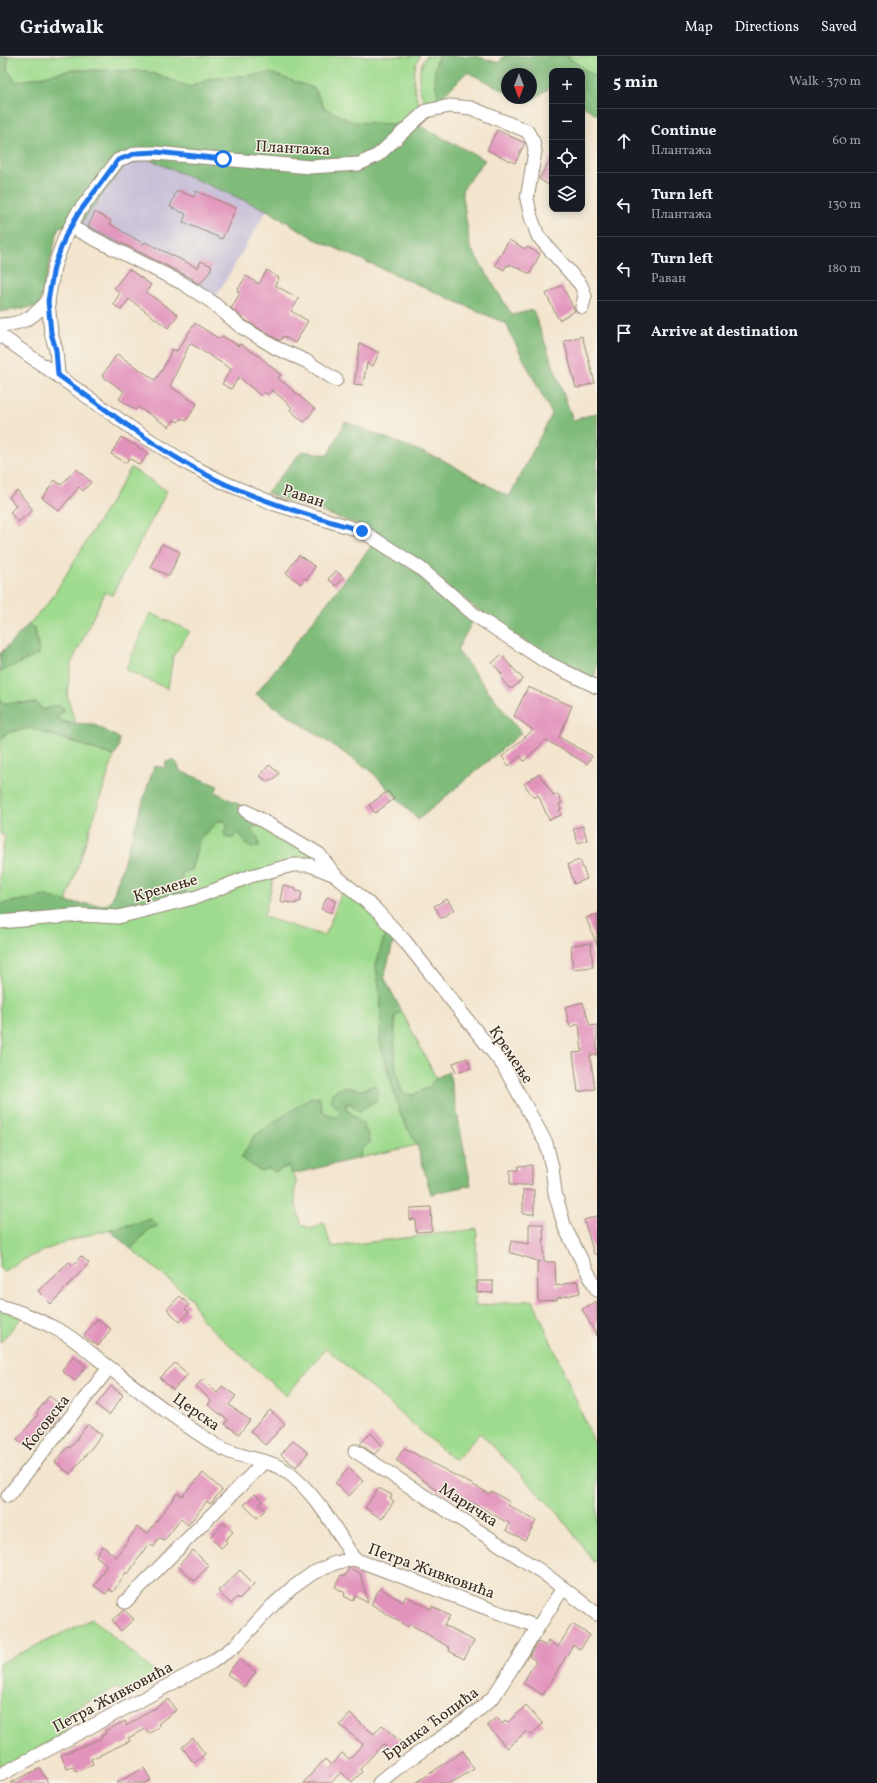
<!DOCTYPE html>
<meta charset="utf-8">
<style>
body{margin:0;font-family:Vollkorn,serif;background:#242831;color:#f1f3f6}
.controls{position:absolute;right:12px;top:12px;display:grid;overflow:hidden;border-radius:8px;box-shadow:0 2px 10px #0003}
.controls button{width:36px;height:36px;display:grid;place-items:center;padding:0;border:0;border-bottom:1px solid #363941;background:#171b24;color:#f1f3f6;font:20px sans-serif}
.compass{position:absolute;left:501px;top:12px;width:36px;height:36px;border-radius:50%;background:#171b24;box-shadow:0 2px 10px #0003;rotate:180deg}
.stop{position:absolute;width:12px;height:12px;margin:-9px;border:3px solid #1a73e8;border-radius:50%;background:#fff}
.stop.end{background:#1a73e8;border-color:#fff;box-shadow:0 1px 4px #0008}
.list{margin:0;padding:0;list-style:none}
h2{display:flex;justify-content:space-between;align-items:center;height:52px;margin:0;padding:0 16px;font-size:17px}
h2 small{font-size:13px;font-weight:400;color:#9ea1a6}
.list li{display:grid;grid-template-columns:26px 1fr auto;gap:12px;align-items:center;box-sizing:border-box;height:64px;padding:0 16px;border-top:1px solid #363941}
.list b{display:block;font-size:15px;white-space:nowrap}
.list p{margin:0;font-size:13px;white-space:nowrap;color:#9ea1a6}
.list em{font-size:13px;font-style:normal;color:#9ea1a6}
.icon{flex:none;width:22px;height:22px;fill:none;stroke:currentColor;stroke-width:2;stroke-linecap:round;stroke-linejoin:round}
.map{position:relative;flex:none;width:597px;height:1727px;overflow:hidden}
header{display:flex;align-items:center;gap:24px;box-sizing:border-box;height:56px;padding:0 20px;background:#171b24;border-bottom:1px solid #363941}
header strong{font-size:19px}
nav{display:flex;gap:22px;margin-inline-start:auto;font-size:14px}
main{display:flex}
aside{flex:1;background:#171b24}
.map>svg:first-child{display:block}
.industrial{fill:#c7c0d8}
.green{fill:#9fdb8e;stroke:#6d8256}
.forest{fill:#7fbb79;stroke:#5d724c}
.building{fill:#e293bc}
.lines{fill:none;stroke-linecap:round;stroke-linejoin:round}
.street-casing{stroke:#978876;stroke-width:15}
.street{stroke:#fff;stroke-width:13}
.route{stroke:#1a73e8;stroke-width:5}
.labels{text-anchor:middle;stroke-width:3;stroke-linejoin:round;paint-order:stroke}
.street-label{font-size:16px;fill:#3b2a1e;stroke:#f7f3e8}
</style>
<header>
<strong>Gridwalk</strong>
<nav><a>Map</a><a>Directions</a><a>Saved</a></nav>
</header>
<main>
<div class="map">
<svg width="597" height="1727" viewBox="0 0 597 1727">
<rect width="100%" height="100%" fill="#f7f3e8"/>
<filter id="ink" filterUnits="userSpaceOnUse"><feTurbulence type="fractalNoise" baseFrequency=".025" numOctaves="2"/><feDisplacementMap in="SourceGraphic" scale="8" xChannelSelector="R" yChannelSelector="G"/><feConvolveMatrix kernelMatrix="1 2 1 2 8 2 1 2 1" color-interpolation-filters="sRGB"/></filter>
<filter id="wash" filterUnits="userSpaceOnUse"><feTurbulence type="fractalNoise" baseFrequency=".012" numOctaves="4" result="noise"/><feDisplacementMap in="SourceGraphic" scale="16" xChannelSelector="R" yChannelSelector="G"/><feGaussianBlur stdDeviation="0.9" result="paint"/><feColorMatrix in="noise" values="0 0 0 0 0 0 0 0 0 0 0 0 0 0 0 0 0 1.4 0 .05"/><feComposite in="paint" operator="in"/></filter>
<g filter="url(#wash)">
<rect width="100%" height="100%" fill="#f3e5ce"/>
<polygon class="industrial" points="148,103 267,154 214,244 76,174 126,109"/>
<g class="green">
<path d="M8,0h412c-10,16 -7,37 2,53l-17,16 -53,-3 -28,-14 -10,-20 -104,-9 -20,8 -44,-16 -74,-1 -56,12 -9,-12z"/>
<path d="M426,0h13l-3,5 2,36 3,1 -7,8 -6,2c-11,-15 -12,-37 -2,-52z"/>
<polygon points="566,0 597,0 597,18 594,20"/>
<path d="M131,412l36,23 -55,104 -7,-3 -34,72 -4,31 8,28c-14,0 -29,-8 -38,-20h-35l-2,-3v-28l39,-18 -4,-26 -7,-3 22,-24z"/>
<polygon points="150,557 190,575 173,600 168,633 126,614"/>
<polygon points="31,672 114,700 66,846 46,840 0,848 0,806 5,780 0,778 0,686 6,677"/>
<polygon points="218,765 225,765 228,769 224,777 237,777 241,779 251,775 259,766 319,801 315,809 186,841 181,822 183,816 191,814 200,782"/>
<path d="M275,816l-11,45 61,19 19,-49 43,40 -11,38 5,37 -1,41 21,73 16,29 -57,13 3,-34 -16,-14 -2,-6h6l24,-19 -13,5 -18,-3 -12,6 -1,8 11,12 -7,4 -12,-5 -4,-14 -49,70 5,4 13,-6 8,14 -1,22 6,22 11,5 12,-7 7,25 146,-18 -2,77 58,-6 64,149v111l-3,2 -36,-49 -78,-80 -25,28 -129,-113 -40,48 -84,-76 -11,-22 -60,-49 18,-20 2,-10c-51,13 -103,24 -147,52l-4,-3v-342l119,-7z"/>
<path d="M402,956l34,66 -7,9 -16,8 -10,-2c-11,-24 -8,-52 -8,-77z"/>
<polygon points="0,1253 22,1261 0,1287"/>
<polygon points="92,1563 161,1621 130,1639 116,1632 68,1656 64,1665 69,1674 0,1715 0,1607"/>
</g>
<g class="forest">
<polygon points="0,0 8,0 7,14 16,26 72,14 146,15 190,31 210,23 270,17 314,32 324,52 352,66 418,69 485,104 462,134 470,191 512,259 533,254 573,364 597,357 597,608 594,623 543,598 480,555 366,471 266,437 302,395 328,399 345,366 443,404 509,441 552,358 510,277 507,268 315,183 267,154 148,103 125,109 76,174 59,170 39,250 0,256"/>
<path d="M439,0h36l24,7 5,-7h62l28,20 3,-2v41l-15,-10v-34h-30v15l-23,17 -9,-5h11v-24h-24v18l-40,-20 -26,26 -3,-1c-3,-13 -6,-28 1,-41z"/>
<polygon points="373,488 416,516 472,566 457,594 521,677 418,764 370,714 256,638"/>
<polygon points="28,569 35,572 39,598 0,616 0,598"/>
<polygon points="0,644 2,647 37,647 42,654 58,649 65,653 57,663 65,667 93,668 119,682 119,690 114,700 31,672 6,677 0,686"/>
<polygon points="173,704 177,707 180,715 218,730 215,736 244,751 259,766 251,775 258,781 259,790 252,792 245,788 241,779 238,777 233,782 226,782 224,777 228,769 225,765 218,765 200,782 191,814 183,816 181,822 185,830 186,841 118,859 0,863 0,848 46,840 72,847 106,849 112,843 154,710 165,712 166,706"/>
<path d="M387,871l8,9 -11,41 18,35 -7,4c0,26 -3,54 8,77l10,2 16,-8 7,-9 13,-6 22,113 -40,9 -14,-49 -16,-29 -21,-73 1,-41 -5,-37z"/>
<polygon points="375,1029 379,1034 377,1044 359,1055 351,1048 345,1048 347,1054 363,1068 371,1086 361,1093 360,1102 292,1118 288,1110 275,1116 270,1112 261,1115 241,1102 254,1080 311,1041 319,1042 323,1056 335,1061 342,1057 331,1045 332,1037 344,1031 362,1034"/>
<polygon points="151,1163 158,1170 149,1173 131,1193 109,1174"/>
</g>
<g id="blocks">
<g class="building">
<polygon points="497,74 525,87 515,107 487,94"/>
<polygon points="552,100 552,131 539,123"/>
<polygon points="177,134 194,141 196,135 236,152 222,183 183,166 186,158 170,151"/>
<polygon points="95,156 111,165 110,168 144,188 145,186 198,212 201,205 212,210 209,217 200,228 192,224 193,223 88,170"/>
<polygon points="509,184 525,193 527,191 540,198 530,218 510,208 509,210 507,209 504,214 495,209"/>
<polygon points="129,213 151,229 146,236 178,259 168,272 129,243 121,254 113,248 120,237 114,232"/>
<polygon points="267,214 279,222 275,229 299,243 291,255 308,265 295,287 283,280 280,285 245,264 231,252 240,237 237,235 246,220 259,228"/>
<polygon points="562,229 575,255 559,264 546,238"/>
<polygon points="195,267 219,283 222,280 239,290 240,288 259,300 281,319 278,322 315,353 304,366 290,354 292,351 272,334 267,339 265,336 261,340 239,321 231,333 222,328 231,313 190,287 170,330 197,348 186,365 182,362 178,366 174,364 169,371 138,351 136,354 119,343 124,335 102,320 117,298 155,324 163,313 172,293 177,295"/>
<polygon points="582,280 595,327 576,332 564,285"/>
<polygon points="360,287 379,297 373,310 367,307 363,329 354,328"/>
<polygon points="121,381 148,397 140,409 129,402 126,407 111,398"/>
<polygon points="76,413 91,426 83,435 79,431 59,455 42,442 55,424 61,429"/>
<polygon points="17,434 33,454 18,466 10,456 16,450 9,441"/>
<polygon points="162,488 180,496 169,520 150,511"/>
<polygon points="299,499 315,511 307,523 305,522 301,528 286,517"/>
<polygon points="336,515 344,522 336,530 328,523"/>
<polygon points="501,599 523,623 513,632 509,632 500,621 502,618 492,607"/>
<polygon points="528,631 572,650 559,681 592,700 587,708 546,684 524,705 520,700 509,710 502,701 533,674 514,660"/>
<polygon points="269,709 279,717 272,725 270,723 268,726 260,720"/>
<polygon points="539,718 554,740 558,738 562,747 559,748 561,753 559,755 561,759 549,764 538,739 534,742 524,728"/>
<polygon points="388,735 394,743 375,757 369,749"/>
<polygon points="583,770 587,784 578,787 573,773"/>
<polygon points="580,804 587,823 574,828 568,808"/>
<polygon points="283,829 296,832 296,835 302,836 300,846 296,846 296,848 280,845"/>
<polygon points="327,841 336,845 331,857 321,853"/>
<polygon points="447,843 454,854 441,862 434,850"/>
<polygon points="597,858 597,889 586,862"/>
<polygon points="591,887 593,911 573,913 571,889"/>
<polygon points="583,946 590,970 597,969 597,999 590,999 595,1033 578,1036 573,997 582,996 579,968 570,971 565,951"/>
<polygon points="467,1002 471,1012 456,1016 453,1007"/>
<polygon points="532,1109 532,1129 510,1129 510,1114 518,1114 518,1110"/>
<rect x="523" y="1134" width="11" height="24"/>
<polygon points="431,1151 432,1175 416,1176 415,1163 410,1164 410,1152"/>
<polygon points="597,1160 597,1198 594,1198 584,1164"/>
<polygon points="529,1168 543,1168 544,1206 555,1206 556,1230 577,1225 580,1237 557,1242 557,1244 538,1245 537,1206 541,1206 509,1196 511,1185 529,1188"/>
<polygon points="81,1200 89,1207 51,1248 38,1235 69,1206 73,1210"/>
<polygon points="477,1225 493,1225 493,1237 477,1236"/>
<polygon points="180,1240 189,1249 185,1253 189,1256 180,1266 167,1253"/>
<polygon points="597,1245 597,1280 582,1253"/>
<polygon points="97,1263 111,1273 98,1290 84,1280"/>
<polygon points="73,1300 86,1310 75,1325 62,1315"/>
<polygon points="175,1307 188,1318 173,1334 160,1322"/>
<polygon points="203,1323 217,1337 222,1330 236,1340 229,1349 250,1364 239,1378 225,1368 228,1364 208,1349 211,1345 196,1330"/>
<polygon points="111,1330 123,1339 109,1359 96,1349"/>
<polygon points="49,1340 64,1351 57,1359 60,1361 53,1370 51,1369 30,1394 17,1383 38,1359 36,1357"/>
<polygon points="270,1354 285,1368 265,1389 250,1375"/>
<polygon points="88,1368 102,1379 70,1418 55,1406 68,1391 70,1392"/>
<polygon points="371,1377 383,1390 374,1398 360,1388"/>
<polygon points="293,1384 308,1397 296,1411 281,1399"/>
<polygon points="404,1392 490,1438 491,1435 510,1446 508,1449 536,1465 525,1484 506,1474 510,1468 469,1445 467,1450 435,1433 396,1404"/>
<polygon points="349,1412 363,1425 349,1440 335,1427"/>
<polygon points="203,1417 222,1434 210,1448 207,1445 188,1469 181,1463 164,1485 159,1482 154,1491 148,1488 128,1518 126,1516 113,1536 109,1533 106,1538 94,1530 107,1509 96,1500 103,1490 116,1501 137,1471 148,1477 177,1437 182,1440"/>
<polygon points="378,1433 381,1433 392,1439 390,1442 394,1445 382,1463 365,1452"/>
<polygon points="255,1438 263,1445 259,1449 265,1454 257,1462 244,1449"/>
<polygon points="224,1467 233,1476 225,1484 227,1486 221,1492 210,1481"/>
<polygon points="193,1494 209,1510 194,1525 178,1510"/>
<polygon points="349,1512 360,1517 368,1547 356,1540 353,1545 344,1540 345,1537 335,1531 341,1519 344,1521"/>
<polygon points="240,1514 254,1528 239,1543 237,1541 231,1548 218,1535"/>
<polygon points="380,1532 403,1546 406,1540 431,1553 432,1550 450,1560 444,1569 474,1585 464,1603 449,1595 450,1592 410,1568 408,1571 371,1548"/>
<polygon points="124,1554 134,1563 121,1575 112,1564"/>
<polygon points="572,1568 590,1579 580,1593 573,1589 543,1639 523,1627 536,1605 529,1600 538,1586 546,1590 548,1585 558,1591"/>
<polygon points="239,1603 256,1616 244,1631 227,1618"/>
<polygon points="168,1643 176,1654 158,1668 160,1670 149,1678 146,1673 128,1682 130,1685 91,1703 93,1708 76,1716 73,1711 67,1713 61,1699 102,1682 101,1680 106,1678 105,1675 125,1665 127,1670 152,1653 153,1654"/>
<polygon points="526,1650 543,1668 531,1679 527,1675 507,1692 487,1669 497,1661 502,1668 505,1665 507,1667"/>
<polygon points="350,1658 374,1678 382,1669 403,1688 394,1698 383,1688 360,1713 362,1716 352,1726 341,1716 331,1727 303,1727 325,1703 331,1709 342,1697 349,1703 363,1688 340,1669"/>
<polygon points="193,1682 205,1698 194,1707 182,1691"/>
<polygon points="463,1695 474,1713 451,1727 416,1727"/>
<polygon points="40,1712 48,1727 10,1727"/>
<polygon points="144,1712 151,1724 145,1727 116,1727"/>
</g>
</g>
</g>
<g filter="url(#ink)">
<use href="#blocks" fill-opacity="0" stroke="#978876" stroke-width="1"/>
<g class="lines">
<g class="street-casing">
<g id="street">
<polyline points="71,171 182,227 212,246 240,270 276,292 306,305 336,324"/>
<path d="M0,269c24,-1 32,-7 48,-24"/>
<polyline points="0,279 137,376 188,408 225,427 275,448 362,475 420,512 476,560 546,606 597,631"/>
<polyline points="58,319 56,294 51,277 48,245 54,211 65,181 77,158 118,104 137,97 156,97 310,111 359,108 378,99 426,55 450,50 471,52 527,75 533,85 535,95 527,143 531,161 538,180 581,229 585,240 582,251"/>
<polyline points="246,755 319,798 335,819"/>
<polyline points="0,866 81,859 118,861 197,841 251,820 293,809 310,809 335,819 375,853 404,884 503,1009 546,1087 552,1111 555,1137 565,1172 597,1234"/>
<path d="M0,1250c22,6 44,16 64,27 16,10 31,24 46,35 35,27 70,55 108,78 20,13 50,12 68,25 30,22 49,57 68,88"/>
<polyline points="355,1395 542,1516 597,1558"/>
<polyline points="8,1440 109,1312"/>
<polyline points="125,1546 264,1406"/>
<polyline points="0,1719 212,1606 235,1590 272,1550 292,1532 313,1517 335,1507 354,1503 538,1571"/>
<path d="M379,1727c36,-32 81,-53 115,-87l69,-108"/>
</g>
</g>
<use href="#street" class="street"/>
</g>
</g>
<g class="lines" filter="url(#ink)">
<path class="route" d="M223,103l-67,-7 -19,1 -19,7 -40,54 -13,23 -11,30 -6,34 3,32 5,17 2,25c54,39 107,81 167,109 44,20 91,33 137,47"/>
</g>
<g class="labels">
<g class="street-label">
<text transform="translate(293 91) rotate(3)" y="6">Плантажа</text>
<text transform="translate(304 439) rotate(18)" y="6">Раван</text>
<text transform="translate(165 831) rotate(-16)" y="6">Кремење</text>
<text transform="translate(512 998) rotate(56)" y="6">Кремење</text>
<text transform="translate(197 1355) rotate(35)" y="6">Церска</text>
<text transform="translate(45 1366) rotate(-52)" y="6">Косовска</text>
<text transform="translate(469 1448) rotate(33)" y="6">Маричка</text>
<text transform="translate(432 1514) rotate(20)" y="6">Петра Живковића</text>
<text transform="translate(112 1640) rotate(-28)" y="6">Петра Живковића</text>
<text transform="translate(430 1667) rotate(-36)" y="6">Бранка Ћопића</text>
</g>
</g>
</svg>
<div class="controls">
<button>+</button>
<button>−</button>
<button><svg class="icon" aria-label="locate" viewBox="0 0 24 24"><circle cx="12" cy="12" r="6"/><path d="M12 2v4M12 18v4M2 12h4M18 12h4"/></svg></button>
<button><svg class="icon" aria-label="layers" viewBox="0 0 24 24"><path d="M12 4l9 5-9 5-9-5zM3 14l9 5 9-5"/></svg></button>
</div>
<svg class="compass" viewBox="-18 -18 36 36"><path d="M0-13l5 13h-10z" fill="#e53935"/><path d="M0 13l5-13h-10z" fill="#9ea1a6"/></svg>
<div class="stop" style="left:223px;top:103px"></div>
<div class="stop end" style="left:362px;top:475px"></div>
</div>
<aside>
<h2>5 min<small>Walk · 370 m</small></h2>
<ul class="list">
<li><svg class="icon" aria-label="ahead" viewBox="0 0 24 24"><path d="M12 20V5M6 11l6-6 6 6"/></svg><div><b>Continue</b><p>Плантажа</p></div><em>60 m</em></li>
<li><svg class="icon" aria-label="left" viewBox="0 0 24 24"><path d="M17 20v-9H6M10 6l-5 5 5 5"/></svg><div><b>Turn left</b><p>Плантажа</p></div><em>130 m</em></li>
<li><svg class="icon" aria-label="left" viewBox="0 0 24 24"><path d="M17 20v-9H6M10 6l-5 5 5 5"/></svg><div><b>Turn left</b><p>Раван</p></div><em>180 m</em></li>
<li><svg class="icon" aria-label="arrive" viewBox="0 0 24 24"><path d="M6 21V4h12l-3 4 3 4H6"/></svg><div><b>Arrive at destination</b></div></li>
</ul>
</aside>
</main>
